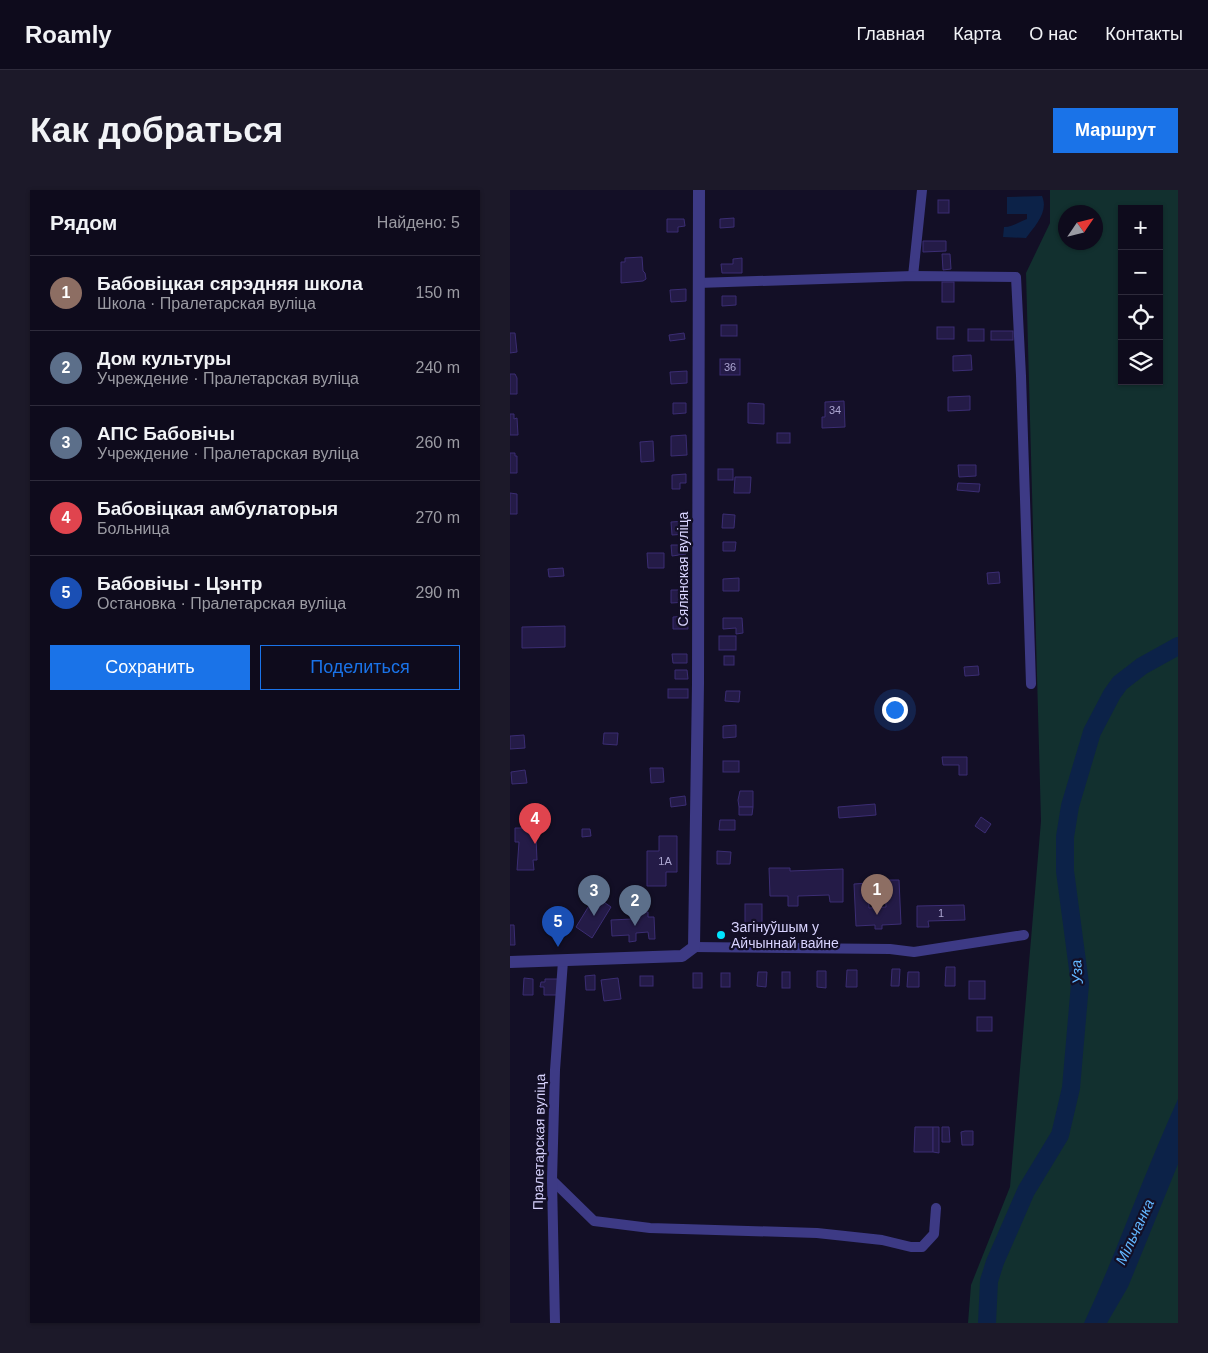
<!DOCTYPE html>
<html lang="ru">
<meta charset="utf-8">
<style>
body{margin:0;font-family:Arial,sans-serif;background:#1c1929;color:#f1f3f6}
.controls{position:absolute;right:15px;top:15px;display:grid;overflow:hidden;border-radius:0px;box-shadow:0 1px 4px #0004}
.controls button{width:45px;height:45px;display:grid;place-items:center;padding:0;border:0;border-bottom:1px solid #2e2b3b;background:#0e0b1c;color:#f1f3f6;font:25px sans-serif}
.compass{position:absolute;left:548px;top:15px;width:45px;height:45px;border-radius:50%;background:#0e0b1c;box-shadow:0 1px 4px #0004;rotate:55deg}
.you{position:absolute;left:384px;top:519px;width:18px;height:18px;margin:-12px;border:4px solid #fff;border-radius:50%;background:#1a73e8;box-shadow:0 0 0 8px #1a73e833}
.badge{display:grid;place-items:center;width:32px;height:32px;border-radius:50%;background:#1a73e8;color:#fff;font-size:16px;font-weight:700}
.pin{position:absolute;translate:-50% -41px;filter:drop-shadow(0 1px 2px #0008)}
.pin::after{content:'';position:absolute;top:26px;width:18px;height:15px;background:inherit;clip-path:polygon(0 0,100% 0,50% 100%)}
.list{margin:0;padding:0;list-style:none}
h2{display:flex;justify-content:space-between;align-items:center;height:65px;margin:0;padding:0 20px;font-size:21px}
h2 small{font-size:16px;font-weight:400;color:#9b9ba3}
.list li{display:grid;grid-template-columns:32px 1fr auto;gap:15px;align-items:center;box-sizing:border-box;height:75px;padding:0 20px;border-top:1px solid #2e2b3b}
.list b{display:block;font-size:19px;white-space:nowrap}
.list p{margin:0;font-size:16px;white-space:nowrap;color:#9b9ba3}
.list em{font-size:16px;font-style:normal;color:#9b9ba3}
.actions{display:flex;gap:10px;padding:15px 20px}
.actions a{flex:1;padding:11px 0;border:1px solid #1a73e8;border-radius:0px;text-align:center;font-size:18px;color:#1a73e8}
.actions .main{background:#1a73e8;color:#fff}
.icon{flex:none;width:28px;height:28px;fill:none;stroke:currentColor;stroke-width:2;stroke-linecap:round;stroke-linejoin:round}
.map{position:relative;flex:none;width:668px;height:1133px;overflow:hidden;border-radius:0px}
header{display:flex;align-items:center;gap:30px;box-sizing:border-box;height:70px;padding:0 25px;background:#0e0b1c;border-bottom:1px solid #2e2b3b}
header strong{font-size:24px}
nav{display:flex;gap:28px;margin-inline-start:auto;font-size:18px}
.intro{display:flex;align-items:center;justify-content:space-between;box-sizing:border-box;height:120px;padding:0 30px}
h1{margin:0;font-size:35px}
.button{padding:12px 22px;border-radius:0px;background:#1a73e8;color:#fff;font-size:18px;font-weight:700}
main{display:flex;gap:30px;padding:0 30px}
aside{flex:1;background:#0e0b1c;border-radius:0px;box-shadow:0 1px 4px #0004}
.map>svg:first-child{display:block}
.green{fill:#12302f;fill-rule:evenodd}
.water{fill:#0c2248}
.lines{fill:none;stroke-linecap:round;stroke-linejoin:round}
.river{stroke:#0c2248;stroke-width:18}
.building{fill:#241b47;stroke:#3b2d73}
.minor{stroke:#3d3a85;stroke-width:10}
.tertiary{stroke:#3d3a85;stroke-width:12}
.poi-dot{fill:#00e5ff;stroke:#130f26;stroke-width:2}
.labels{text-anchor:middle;stroke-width:4.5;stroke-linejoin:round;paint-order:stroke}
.number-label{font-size:11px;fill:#aca6d1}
.street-label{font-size:14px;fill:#d9d4ff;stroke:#130f26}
.poi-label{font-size:14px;fill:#d9d4ff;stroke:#130f26;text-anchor:start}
.water-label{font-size:15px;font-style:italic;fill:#62b6ff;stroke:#130f26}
</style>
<header>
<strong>Roamly</strong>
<nav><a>Главная</a><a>Карта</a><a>О нас</a><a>Контакты</a></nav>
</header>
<div class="intro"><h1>Как добраться</h1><a class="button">Маршрут</a></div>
<main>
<aside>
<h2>Рядом<small>Найдено: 5</small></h2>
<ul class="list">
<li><span class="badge" style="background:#8d6e63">1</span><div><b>Бабовіцкая сярэдняя школа</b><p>Школа · Пралетарская вуліца</p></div><em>150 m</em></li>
<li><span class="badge" style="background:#5c6f8a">2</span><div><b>Дом культуры</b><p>Учреждение · Пралетарская вуліца</p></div><em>240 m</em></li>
<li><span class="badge" style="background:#5c6f8a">3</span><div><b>АПС Бабовічы</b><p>Учреждение · Пралетарская вуліца</p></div><em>260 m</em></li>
<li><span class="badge" style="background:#e0444e">4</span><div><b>Бабовіцкая амбулаторыя</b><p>Больница</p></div><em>270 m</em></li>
<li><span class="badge" style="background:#1a4fb4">5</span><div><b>Бабовічы - Цэнтр</b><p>Остановка · Пралетарская вуліца</p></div><em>290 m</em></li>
</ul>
<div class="actions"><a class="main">Сохранить</a><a>Поделиться</a></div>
</aside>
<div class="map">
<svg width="668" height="1133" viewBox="0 0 668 1133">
<rect width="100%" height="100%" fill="#130f26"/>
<path class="green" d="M540,0h128v449c-68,29 -81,59 -101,125 -6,20 -12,39 -17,59l13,2 25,-94 18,-33 23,-22 39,-23v670h-210l3,-38 39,-98 31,-366 -15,-548 24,-50zM612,19h37v172h-37zM556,22h30v30h-30z"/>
<g class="water">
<path d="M532,6c7,16 -7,30 -16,42l-23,-1 1,-10c9,0 14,-5 23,-8v-5h-20v-17z"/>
<path d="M668,909v65l-50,123 -21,36h-23c34,-73 60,-150 94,-224z"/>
</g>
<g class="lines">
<polyline class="river" points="477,1133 479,1091 485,1072 516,1001 550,945 561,898 570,794 555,681 555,647 560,616 582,542 602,504 610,493 632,476 668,456"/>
</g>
<g class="building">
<rect x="428" y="10" width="11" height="13"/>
<polygon points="224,28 224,37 210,38 210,29"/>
<polygon points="157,29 174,29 175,36 168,37 168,42 157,42"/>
<polygon points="413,51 436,51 436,61 413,62"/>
<polygon points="432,64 440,64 441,79 433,80"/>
<polygon points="132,67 133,81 135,83 136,89 133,91 111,93 111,72 115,72 115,68"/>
<polygon points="232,68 232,83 212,83 211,74 223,74 223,69"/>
<rect x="432" y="92" width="12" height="20"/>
<polygon points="176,99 176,111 161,112 160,100"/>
<polygon points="212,106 226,106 226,115 212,116"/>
<rect x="211" y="135" width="16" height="11"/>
<rect x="427" y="137" width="17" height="12"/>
<rect x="458" y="139" width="16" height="12"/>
<rect x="481" y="141" width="22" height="9"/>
<polygon points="0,143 5,143 7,162 0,163"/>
<polygon points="174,143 175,149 160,151 159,145"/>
<polygon points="461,165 462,180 443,181 443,166"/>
<rect x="210" y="169" width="20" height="16"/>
<polygon points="177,181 177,193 161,194 160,182"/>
<polygon points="0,184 5,184 7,188 7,204 0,204"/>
<polygon points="460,206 460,220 438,221 438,207"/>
<polygon points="334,211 335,237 312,238 312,227 315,227 315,212"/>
<polygon points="163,213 176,213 176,223 163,224"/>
<polygon points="238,213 254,214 254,234 238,233"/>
<polygon points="0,224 4,224 4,229 7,228 8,245 0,245"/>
<rect x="267" y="243" width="13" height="10"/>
<polygon points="176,245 177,265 161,266 161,246"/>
<polygon points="143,251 144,271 131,272 130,252"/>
<polygon points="0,263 5,263 5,266 7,266 7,283 0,283"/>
<polygon points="448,275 466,275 466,286 449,287"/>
<rect x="208" y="279" width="15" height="11"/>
<polygon points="176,284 176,293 170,293 170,299 162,299 162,285"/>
<polygon points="225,287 241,287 240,303 224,303"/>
<polygon points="448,293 470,294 469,302 447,300"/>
<polygon points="0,303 7,304 7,324 0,324"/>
<polygon points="213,324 225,325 224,338 212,338"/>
<polygon points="176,331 177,344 162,345 161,332"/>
<polygon points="213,352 226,352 225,361 213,361"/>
<polygon points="161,355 176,355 176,364 162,366"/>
<polygon points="137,363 154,363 154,378 138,378"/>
<polygon points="53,378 54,386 39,387 38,379"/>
<polygon points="489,382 490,393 478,394 477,383"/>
<polygon points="229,388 229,401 213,401 213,389"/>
<polygon points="161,400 177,400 177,412 161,413"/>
<polygon points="177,426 178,439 163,439 163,427"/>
<polygon points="213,428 232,428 233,443 226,444 226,438 213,439"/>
<polygon points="55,436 55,457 12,458 12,437"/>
<rect x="209" y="446" width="17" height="14"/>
<polygon points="162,464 177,464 177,473 163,473"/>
<rect x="214" y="466" width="10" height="9"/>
<polygon points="468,476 469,485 455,486 454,477"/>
<polygon points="165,480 177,480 178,489 165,489"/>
<rect x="158" y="499" width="20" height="9"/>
<polygon points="216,501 230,501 229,512 215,511"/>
<polygon points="226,535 226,547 213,548 213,536"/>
<polygon points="94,543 108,543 107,555 93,554"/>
<polygon points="14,545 15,558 0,559 0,546"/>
<polygon points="432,567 457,567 457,585 449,585 449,575 433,575"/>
<rect x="213" y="571" width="16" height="11"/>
<polygon points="140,578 153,578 154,592 141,593"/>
<polygon points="15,580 17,593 2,594 1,582"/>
<polygon points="230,601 243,601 243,617 229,617 228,610"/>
<polygon points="175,606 176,615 161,617 160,608"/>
<polygon points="365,614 366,625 329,628 328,617"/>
<polygon points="229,617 243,617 242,625 229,625"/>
<polygon points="471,627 481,634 475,643 465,636"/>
<polygon points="210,630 225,630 225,640 209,640"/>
<polygon points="5,638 23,638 23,648 26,648 27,670 23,670 24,680 7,680 9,652 5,652"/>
<polygon points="72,639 80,639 81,646 72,647"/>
<polygon points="149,646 167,646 167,682 156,682 156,696 137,696 137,661 149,661"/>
<polygon points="207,661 221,662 220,674 207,674"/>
<polygon points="259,678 280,678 280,681 333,679 333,712 320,712 319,705 288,706 288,716 278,716 278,706 260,706"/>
<polygon points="375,690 389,690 391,734 372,735 372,739 365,739 365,735 346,736 344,694 358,693 359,718 376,717"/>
<polygon points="85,706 101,717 82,748 66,737"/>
<rect x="235" y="714" width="17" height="22"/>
<polygon points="454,715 455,730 418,731 419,737 407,737 407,716"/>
<polygon points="138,722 138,727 144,727 145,749 139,749 138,742 126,743 126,751 119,752 119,745 102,746 101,730 122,729 122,723"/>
<polygon points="0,735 4,735 5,755 0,755"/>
<polygon points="436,777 445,777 445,796 435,796"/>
<polygon points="382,779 390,779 389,796 381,796"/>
<polygon points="337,780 347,780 347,797 336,797"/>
<polygon points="307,781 316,781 316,798 307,797"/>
<polygon points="248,782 257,782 256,797 247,796"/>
<rect x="272" y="782" width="8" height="16"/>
<polygon points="398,782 409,782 409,797 397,797"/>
<rect x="183" y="783" width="9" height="15"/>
<rect x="211" y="783" width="9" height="14"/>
<polygon points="85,785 85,800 76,800 75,786"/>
<rect x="130" y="786" width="13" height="10"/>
<polygon points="14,788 23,789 23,805 13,805"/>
<polygon points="108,788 111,809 94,811 91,790"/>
<polygon points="35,789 48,789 47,805 34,805 34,797 30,797 31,792 35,792"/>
<rect x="459" y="791" width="16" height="18"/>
<rect x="467" y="827" width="15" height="14"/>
<polygon points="405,937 423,937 423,962 404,962"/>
<polygon points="423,937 429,937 429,963 423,962"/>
<polygon points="432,937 439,937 440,952 432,952"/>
<polygon points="455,941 463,941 463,955 452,955 451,942"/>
</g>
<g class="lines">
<g class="minor">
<polyline points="403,86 412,0"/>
<polyline points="188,93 403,86 506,87 511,186 521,494"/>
<polyline points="184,757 380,759 404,762 514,745"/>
<polyline points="42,990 84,1031 140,1038 307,1043 372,1050 401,1057 412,1057 424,1044 426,1018"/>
<polyline points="45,1133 42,990 45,880 53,771"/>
</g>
<polyline class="tertiary" points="0,772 172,766 184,757 188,494 189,0"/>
</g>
<circle class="poi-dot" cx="211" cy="745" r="5"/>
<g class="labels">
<g class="number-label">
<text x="220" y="181">36</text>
<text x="325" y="224">34</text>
<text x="155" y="675">1А</text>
<text x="431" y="727">1</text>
</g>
<g class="street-label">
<text transform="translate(173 379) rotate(-90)" y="5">Сялянская вуліца</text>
<text transform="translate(29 952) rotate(-89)" y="5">Пралетарская вуліца</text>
</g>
<g class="poi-label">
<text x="221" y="742">Загінуўшым у<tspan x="221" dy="16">Айчыннай вайне</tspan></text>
</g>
<g class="water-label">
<text transform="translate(567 782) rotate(-95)" y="5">Уза</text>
<text transform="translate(625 1042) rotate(-65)" y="5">Мільчанка</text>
</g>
</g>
</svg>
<div class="controls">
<button>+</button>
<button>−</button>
<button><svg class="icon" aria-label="locate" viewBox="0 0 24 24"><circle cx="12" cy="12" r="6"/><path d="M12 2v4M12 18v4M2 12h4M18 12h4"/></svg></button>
<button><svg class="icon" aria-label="layers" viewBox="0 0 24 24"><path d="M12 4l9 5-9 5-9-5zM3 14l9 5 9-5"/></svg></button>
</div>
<svg class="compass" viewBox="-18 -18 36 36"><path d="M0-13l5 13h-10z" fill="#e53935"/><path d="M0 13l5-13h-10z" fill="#9b9ba3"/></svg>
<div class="you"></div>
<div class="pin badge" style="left:367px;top:725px;background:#8d6e63">1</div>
<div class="pin badge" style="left:125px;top:736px;background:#5c6f8a">2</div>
<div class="pin badge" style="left:84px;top:726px;background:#5c6f8a">3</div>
<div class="pin badge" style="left:25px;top:654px;background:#e0444e">4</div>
<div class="pin badge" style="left:48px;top:757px;background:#1a4fb4">5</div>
</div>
</main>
